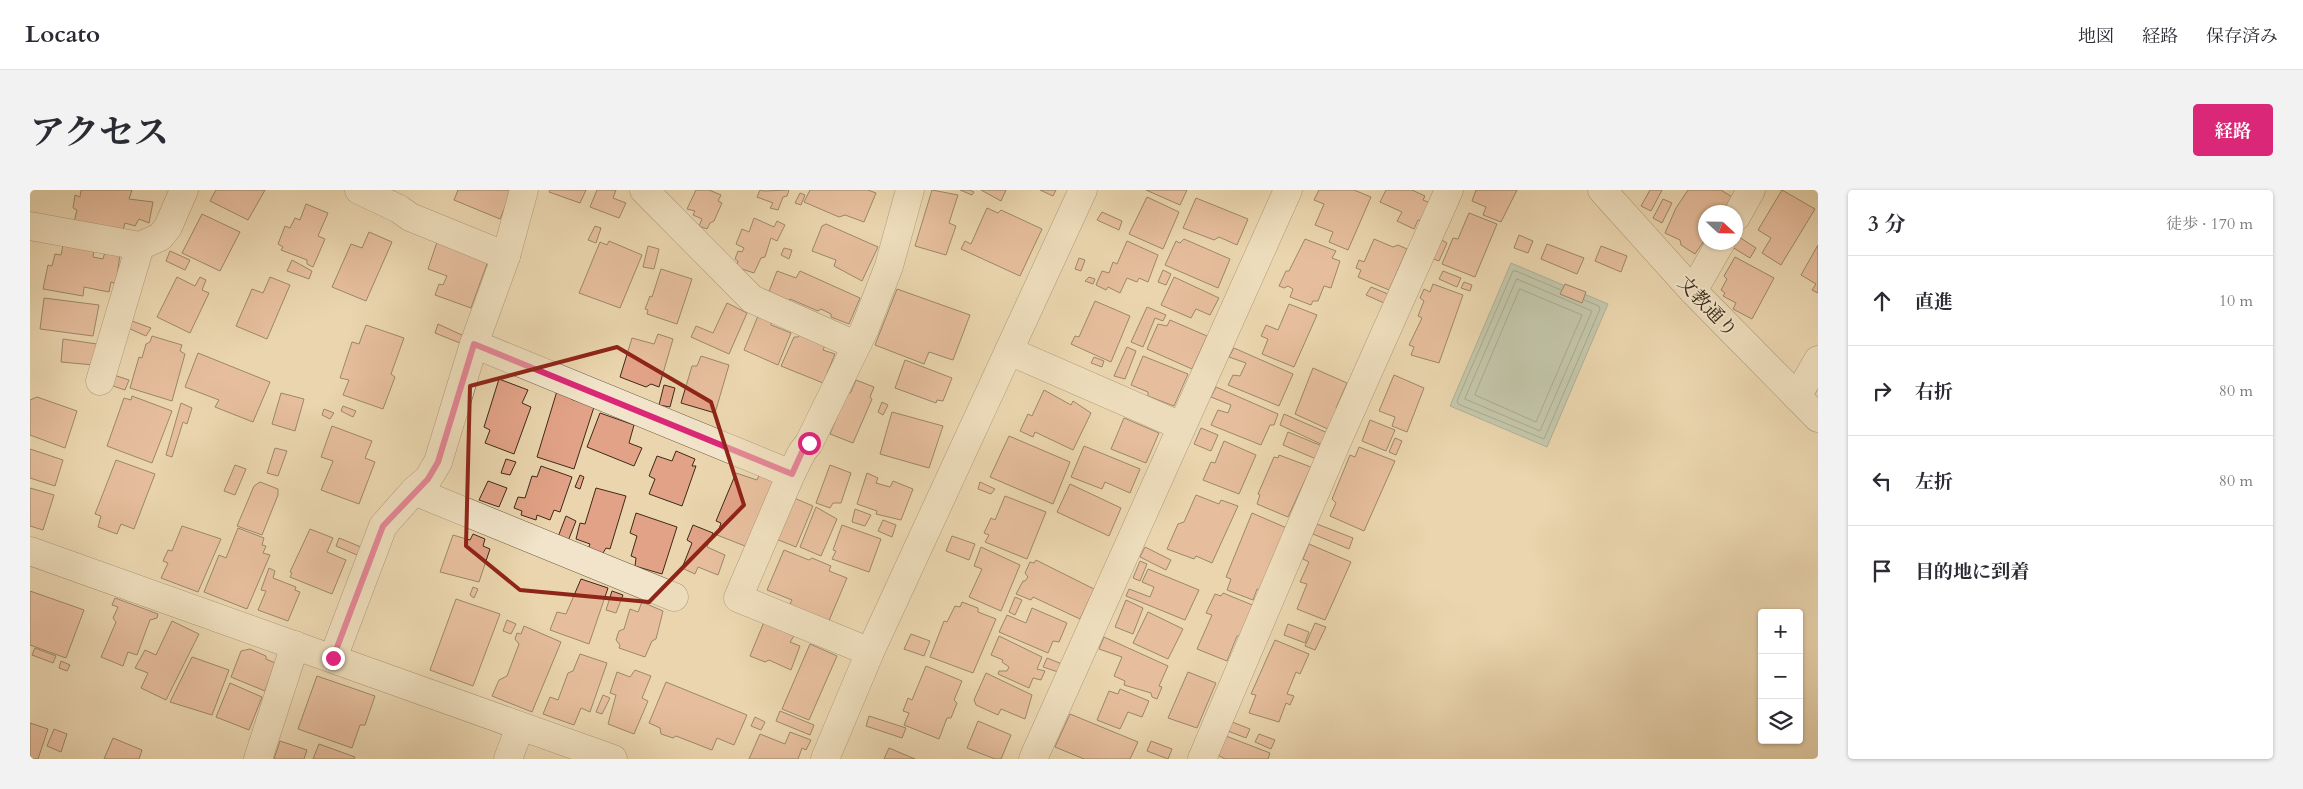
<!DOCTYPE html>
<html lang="ja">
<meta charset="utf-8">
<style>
body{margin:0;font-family:Cardo,"Noto Serif JP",serif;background:#f2f2f3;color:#2b2b33}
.controls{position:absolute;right:15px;bottom:15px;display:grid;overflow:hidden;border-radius:5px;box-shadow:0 1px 4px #0004}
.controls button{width:45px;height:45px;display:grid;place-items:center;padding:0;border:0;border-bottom:1px solid #e1e1e2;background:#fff;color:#2b2b33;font:25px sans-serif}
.compass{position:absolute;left:1668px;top:15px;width:45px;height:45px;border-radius:50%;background:#fff;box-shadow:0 1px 4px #0004;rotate:112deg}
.stop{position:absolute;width:15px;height:15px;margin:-11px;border:4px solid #db2777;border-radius:50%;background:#fff}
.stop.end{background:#db2777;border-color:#fff;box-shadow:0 1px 5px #0008}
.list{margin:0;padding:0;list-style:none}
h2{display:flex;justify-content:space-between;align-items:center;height:65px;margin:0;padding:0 20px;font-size:21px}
h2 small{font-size:16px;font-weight:400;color:#7c7c81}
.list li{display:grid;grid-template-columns:32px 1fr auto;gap:15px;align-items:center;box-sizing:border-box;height:90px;padding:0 20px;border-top:1px solid #e1e1e2}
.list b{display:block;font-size:19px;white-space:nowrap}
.list em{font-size:16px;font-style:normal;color:#7c7c81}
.icon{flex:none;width:28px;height:28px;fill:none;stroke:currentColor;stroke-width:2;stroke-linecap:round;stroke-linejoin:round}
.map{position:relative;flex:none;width:1788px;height:569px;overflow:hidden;border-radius:5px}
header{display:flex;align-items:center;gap:30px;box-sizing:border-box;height:70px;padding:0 25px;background:#fff;border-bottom:1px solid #e1e1e2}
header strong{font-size:24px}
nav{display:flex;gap:28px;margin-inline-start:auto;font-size:18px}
.intro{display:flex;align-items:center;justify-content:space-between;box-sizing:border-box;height:120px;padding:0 30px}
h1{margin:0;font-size:35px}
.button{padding:12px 22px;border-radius:5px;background:#db2777;color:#fff;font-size:18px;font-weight:700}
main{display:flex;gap:30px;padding:0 30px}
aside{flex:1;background:#fff;border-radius:5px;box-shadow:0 1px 4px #0004}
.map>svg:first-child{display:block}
.water{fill:#98b9ac;stroke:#738071}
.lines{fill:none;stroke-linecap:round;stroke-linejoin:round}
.shore{stroke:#6a7262;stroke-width:1}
.building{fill:#e2a287;stroke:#3c2a19}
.minor-casing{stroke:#68553e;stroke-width:29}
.minor{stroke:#f1e4ca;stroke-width:28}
.route{stroke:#db2777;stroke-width:6}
.marked{fill:none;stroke:#8f2418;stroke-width:4;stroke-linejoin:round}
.labels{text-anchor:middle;stroke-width:4;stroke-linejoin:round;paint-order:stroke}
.street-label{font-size:19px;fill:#3c2a19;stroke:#f1e4ca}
</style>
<header>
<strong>Locato</strong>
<nav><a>地図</a><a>経路</a><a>保存済み</a></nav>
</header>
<div class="intro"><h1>アクセス</h1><a class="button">経路</a></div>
<main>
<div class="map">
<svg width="1788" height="569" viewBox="0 0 1788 569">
<rect width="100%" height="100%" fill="#ead5ae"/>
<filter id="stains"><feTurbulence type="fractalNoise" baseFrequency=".004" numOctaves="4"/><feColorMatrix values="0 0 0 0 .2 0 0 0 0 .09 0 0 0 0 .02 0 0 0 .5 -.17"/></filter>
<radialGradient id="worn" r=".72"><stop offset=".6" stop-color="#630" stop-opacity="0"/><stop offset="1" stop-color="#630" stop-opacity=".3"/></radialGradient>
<polygon class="water" points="1481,73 1578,114 1517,257 1420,216"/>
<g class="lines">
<g class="shore">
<polygon points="1487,89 1562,121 1510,241 1435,209"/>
<polygon points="1490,99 1552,125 1506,232 1445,205"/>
<polyline points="1531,100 1486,81 1483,81 1427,211 1428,214 1514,249 1570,119 1569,116 1554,110"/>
</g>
</g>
<g class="building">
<polygon points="51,0 102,0 99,9 123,12 119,33 109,29 105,36 95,33 92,44 44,32 47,20 43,18 45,5 50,7"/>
<polygon points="186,0 235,0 218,30 180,11"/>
<polygon points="428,0 482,0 470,29 424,10"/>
<polygon points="520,0 556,0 550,13 519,2"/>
<polygon points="567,0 586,0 583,8 596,13 589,28 560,17"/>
<polygon points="666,0 679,0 691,5 688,11 692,13 684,31 680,33 677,39 669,36 672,29 663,25 665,21 657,19"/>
<polygon points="730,0 734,1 759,0 757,6 753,7 748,20 740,18 743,13 727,7"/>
<polygon points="780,0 838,0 846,3 834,32 815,25 809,27 774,12"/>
<polygon points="902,0 928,5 919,33 926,36 916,65 885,56"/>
<polygon points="930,0 940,0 944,2 942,5"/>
<polygon points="951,0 976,0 971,11"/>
<polygon points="1010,0 1026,0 1023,6"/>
<polygon points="1116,0 1157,0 1150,15"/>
<polygon points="1289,0 1324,0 1341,7 1318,60 1299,52 1303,42 1285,35 1294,14 1284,10"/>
<polygon points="1356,0 1382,0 1395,6 1393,10 1400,13 1393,31 1388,30 1384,39 1367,31 1372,22 1350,12"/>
<polygon points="1446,0 1487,0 1471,32 1453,25 1456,17 1442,11"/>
<polygon points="1620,0 1632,0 1621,21 1611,16"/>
<polygon points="1658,0 1691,0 1702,7 1692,22 1676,22 1676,48 1665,64 1651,55 1650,50 1635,43 1646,18"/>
<polygon points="1752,0 1785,19 1751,75 1732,63 1741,48 1728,40"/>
<polygon points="770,3 775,5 771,15 765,13"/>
<polygon points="1117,7 1149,22 1133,59 1099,44"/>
<polygon points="1166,8 1218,29 1207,55 1189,47 1184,50 1153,38"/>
<polygon points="1633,9 1642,13 1632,33 1623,28"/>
<polygon points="276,14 298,23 288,46 295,49 283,77 277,74 277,70 251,60 253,57 248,54 255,36 260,38 265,28 270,30"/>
<polygon points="957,18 968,23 971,20 1012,39 990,86 931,59 935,51 941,54"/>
<polygon points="1072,22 1092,31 1089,40 1067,30"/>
<polygon points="1439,23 1467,34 1445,87 1412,74 1423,48 1428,49"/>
<polygon points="172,24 210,42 190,81 152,63"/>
<polygon points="724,28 744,37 747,31 755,35 747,51 741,48 735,67 731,68 724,83 706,77 708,71 705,69 708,61 712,62 714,58 706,54 712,39 719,42"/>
<polygon points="796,34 848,57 832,91 804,76 806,70 782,61 792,36"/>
<polygon points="565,36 571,38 566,53 558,50"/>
<polygon points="339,42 362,52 336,111 302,97 321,54 332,58"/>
<polygon points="1489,45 1503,51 1498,63 1484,58"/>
<polygon points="1709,47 1726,58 1720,68 1702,57"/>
<polygon points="408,49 458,71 441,118 405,105 409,94 413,95 417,86 398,79"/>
<polygon points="1154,49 1200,69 1188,98 1135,75 1146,51 1150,53"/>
<polygon points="1275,49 1306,61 1302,68 1310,71 1301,98 1294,96 1288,111 1283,111 1281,115 1260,107 1263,99 1258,96 1254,98 1249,96 1256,81 1259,81"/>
<polygon points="1344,49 1363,57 1368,55 1377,59 1359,100 1328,87 1331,80 1326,78 1329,70 1334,72"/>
<polygon points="1410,49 1417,53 1409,71 1401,68"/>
<polygon points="579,51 612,65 590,118 549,103 570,52 577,55"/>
<polygon points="1097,51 1128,65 1118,92 1109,88 1107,92 1097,88 1090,103 1078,97 1076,100 1066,95 1072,81 1079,83 1083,72 1087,74"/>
<polygon points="1517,54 1554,68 1547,84 1511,69"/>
<polygon points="33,55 64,59 63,67 73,69 75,62 90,64 86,94 81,92 79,102 54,97 53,106 13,99 18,75 22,76 25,64 31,65"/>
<polygon points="1788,55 1788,103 1782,100 1786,94 1771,85"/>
<polygon points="618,56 629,59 624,79 613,77"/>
<polygon points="1571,56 1597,66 1591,82 1565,71"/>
<polygon points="754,58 762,60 759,69 751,65"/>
<polygon points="140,61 160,70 155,80 136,71"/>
<polygon points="1705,67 1744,88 1722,129 1703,119 1706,113 1693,106 1695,103 1691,100 1697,89 1694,86"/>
<polygon points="1049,68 1055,70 1051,81 1045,79"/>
<polygon points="262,70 282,81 279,89 257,81"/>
<polygon points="631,79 662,89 647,134 617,124 618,120 615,119 620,106 622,107"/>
<polygon points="1133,80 1141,84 1136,95 1128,92"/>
<polygon points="747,81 766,88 770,81 830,108 819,134 801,127 801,124 791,119 788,121 760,109 757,112 738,104"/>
<polygon points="1413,81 1431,88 1427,97 1409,89"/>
<polygon points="147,87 165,96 170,87 176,90 172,100 179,103 160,143 127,127"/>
<polygon points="240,87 260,95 237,149 206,136 222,99 233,103"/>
<polygon points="1059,87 1065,89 1063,94 1055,91"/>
<polygon points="1144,87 1189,108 1180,125 1166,119 1161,128 1131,115"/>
<polygon points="1434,92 1442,95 1440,101 1431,98"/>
<polygon points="1403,94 1433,105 1409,173 1381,165 1384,157 1379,155 1392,128 1388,126 1394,111 1390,108 1394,99 1400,102"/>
<polygon points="1535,94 1556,102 1552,113 1530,104"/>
<polygon points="1341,97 1358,104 1354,113 1336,105"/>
<polygon points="867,99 940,125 923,170 899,162 894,174 845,155"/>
<polygon points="14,108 69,115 63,146 10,139"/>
<polygon points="1065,111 1100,126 1081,172 1041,154 1045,146 1049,147"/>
<polygon points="697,113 717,123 699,164 661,147 666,136 683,143"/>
<polygon points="1259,114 1287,125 1264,177 1232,164 1238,149 1231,146 1236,135 1248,140"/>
<polygon points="1117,117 1136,125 1133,131 1125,128 1113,157 1101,152"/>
<polygon points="728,126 741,131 741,135 761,143 748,175 714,160"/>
<polygon points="1140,130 1177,146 1162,179 1117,159 1128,134 1137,136"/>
<polygon points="102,131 121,138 116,146 98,138"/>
<polygon points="408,134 434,146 430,153 405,143"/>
<polygon points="336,135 374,148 361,184 365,187 353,219 313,205 319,190 310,188 322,152 329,154"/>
<polygon points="772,142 796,153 793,160 805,164 793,193 751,176 764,147 768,147"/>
<polygon points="628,144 643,149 629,197 621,194 616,197 590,187 602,148 624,154"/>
<polygon points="122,146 152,155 150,161 155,164 142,211 100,198 109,167 112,168 116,154 120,152"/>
<polygon points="33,149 67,154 64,175 31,172"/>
<polygon points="1097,157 1106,161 1095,189 1084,186"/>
<polygon points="1204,158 1263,184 1249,216 1198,195 1203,185 1210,186 1216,173 1199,167"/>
<polygon points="168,163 240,192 223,232 185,217 189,210 155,197"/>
<polygon points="671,166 699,175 685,223 651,213 662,176 667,176"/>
<polygon points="1113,166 1158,184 1144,216 1118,206 1118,202 1101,195"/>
<polygon points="1064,167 1074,171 1072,177 1061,173"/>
<polygon points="875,170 922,188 913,211 907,210 906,213 865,198"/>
<polygon points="1283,178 1317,193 1306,218 1308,219 1300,240 1265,224"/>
<polygon points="84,185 99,190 95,200 80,195"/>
<polygon points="1364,185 1394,198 1377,242 1362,236 1365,227 1349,221"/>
<polygon points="469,189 498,200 492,213 501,217 484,264 455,253 460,240 454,237"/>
<polygon points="826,190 844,197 840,207 842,209 823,253 800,244 816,205 821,202"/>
<polygon points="634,195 645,198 640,217 629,215"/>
<polygon points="1186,197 1248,224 1244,235 1240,235 1231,255 1181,235 1188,220 1198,223 1201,215 1181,207"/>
<polygon points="1014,200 1041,215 1043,211 1061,223 1043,260 1005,242 1003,247 990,241 998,224 1002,226"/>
<polygon points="527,201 541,206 541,209 564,217 544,279 507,267"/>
<polygon points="251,203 274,209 265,241 242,234"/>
<polygon points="102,206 142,221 122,273 77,256 94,208 101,210"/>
<polygon points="7,207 47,221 35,258 0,245 0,210"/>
<polygon points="852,212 858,215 853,225 848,222"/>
<polygon points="151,213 162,218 157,234 153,232 142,267 136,265"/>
<polygon points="313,216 326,221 323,227 311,221"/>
<polygon points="294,219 304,223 300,229 292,225"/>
<polygon points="862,222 913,236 899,278 850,264"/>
<polygon points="570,223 604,235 599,253 612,258 604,276 557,257"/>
<polygon points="1254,224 1300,244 1295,256 1250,235"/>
<polygon points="1094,228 1129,243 1116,273 1081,259"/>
<polygon points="1340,230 1365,240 1356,261 1332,251"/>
<polygon points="302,236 342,251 335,268 345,272 329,314 291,300 303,271 291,267"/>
<polygon points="1171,238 1188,245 1181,261 1164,254"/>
<polygon points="1258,242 1292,256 1286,269 1253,255"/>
<polygon points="979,246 1040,272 1023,314 960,287"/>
<polygon points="1365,248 1372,251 1366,265 1359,262"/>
<polygon points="1194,251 1226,265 1209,304 1173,290 1181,272 1185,273"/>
<polygon points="1054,256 1110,279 1100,303 1075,292 1072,299 1041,287"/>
<polygon points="1329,257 1365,271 1334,341 1300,326 1306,313 1302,309 1320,265 1325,267"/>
<polygon points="245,258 257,261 248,286 237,283"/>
<polygon points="0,259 33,270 25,296 0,288"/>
<polygon points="646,261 665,269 662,276 666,276 652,316 619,304 625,289 619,286 627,266 642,271"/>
<polygon points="1249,265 1281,277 1258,327 1227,314 1230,305 1228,304 1244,267 1248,268"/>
<polygon points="476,269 486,272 480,285 471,283"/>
<polygon points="86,270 125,284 104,339 91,334 87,344 68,337 71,326 65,324"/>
<polygon points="205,275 216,279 205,305 194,301"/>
<polygon points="800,275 821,283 811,313 803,313 800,318 786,313"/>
<polygon points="511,276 542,287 530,322 524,320 520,330 507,325 506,330 491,325 492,321 484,318 488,307 495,308 502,286 507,287"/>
<polygon points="731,281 748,288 715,356 687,345 691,333 686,331 706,283 727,290"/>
<polygon points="837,283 848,288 846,293 860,297 863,291 883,299 871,330 846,324 847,321 827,314"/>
<polygon points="550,285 554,287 550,299 545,297"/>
<polygon points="458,291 477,298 469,317 449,310"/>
<polygon points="230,292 248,299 248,305 232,345 207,336 224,296"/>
<polygon points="950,292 965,299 961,304 948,299"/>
<polygon points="1040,294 1091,318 1079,346 1027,322"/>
<polygon points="0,298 24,305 13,340 0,336"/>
<polygon points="566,298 596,306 580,359 576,358 573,363 558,359 560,354 546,349 550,333 555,334"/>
<polygon points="1166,305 1189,314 1191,310 1208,316 1182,373 1166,366 1164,369 1137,359 1148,334 1154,332"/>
<polygon points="975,306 1016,322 997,369 955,352 959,345 954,343 961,328 965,330"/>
<polygon points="764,308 783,316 766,357 746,349"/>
<polygon points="786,317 807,329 791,366 770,357"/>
<polygon points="825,319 841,325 835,336 822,332"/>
<polygon points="606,323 647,337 632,384 605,376 606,368 601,366 607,346 600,343"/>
<polygon points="1222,323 1259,339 1233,402 1227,399 1223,410 1197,400 1201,389 1196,387"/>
<polygon points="536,326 546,331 538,351 528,347"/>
<polygon points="853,330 866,335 862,347 848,341"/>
<polygon points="1287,334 1323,348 1319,359 1283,344"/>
<polygon points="663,335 683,343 677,357 695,365 688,385 668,377 665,384 652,378 662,353 657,350"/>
<polygon points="812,335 851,349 839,382 802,369 806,361 803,360"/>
<polygon points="152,336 191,349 168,402 131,388 138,373 133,371 138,360 142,361"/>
<polygon points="208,338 234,348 232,355 236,356 233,363 240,365 217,419 174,402 189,365 196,368"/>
<polygon points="280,339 303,348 297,362 316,370 302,404 260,387 262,383 260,382"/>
<polygon points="443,344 455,349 453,356 460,359 449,392 410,382 423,345 440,350"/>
<polygon points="922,346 945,354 939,370 916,361"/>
<polygon points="309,348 331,357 327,365 306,356"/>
<polygon points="1279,354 1321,372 1295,430 1267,419 1277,394 1270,392 1279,372 1273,369"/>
<polygon points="951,357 990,375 971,421 939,407 952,379 944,376"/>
<polygon points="1115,357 1141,370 1136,380 1110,367"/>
<polygon points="754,360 779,370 782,368 801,376 799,381 817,388 798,433 758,418 762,410 737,400"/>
<polygon points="1006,370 1064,399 1050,429 1003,407 1001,410 986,404 993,391 995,391 998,387 995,383 1000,372 1004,373"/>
<polygon points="1110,371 1117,374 1110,391 1103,388"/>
<polygon points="239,378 245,381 243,388 266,397 265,400 270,402 258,431 228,420 236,401 231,400"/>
<polygon points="1118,379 1169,400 1155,430 1096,406 1099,399 1120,407 1124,397 1112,392"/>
<polygon points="551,389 578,398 559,454 520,440 527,422 536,424"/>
<polygon points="443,397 448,399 444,408 440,405"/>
<polygon points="0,401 54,420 36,468 0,455"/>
<polygon points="582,401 593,405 586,423 576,420"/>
<polygon points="1193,403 1225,416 1212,446 1207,446 1197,471 1167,459 1182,425 1176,423 1185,404 1191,406"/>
<polygon points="985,407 992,410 985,425 979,422"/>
<polygon points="85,408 128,424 127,428 120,430 107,465 98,462 93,476 71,467 86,432 83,428 88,417 82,415"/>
<polygon points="426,409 470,424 443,496 400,480"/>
<polygon points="1096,410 1113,418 1103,444 1085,437"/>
<polygon points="612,412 633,421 626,449 622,451 615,467 589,458 590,455 586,450 589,441 594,439 600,419 608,422"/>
<polygon points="932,412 948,418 948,422 966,429 943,483 900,467 914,431 917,432 925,416 930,417"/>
<polygon points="1002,418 1037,433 1029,452 1023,451 1018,463 969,442 977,425 996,433"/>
<polygon points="1118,422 1153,439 1138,469 1103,453"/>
<polygon points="477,430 486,434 481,444 473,441"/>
<polygon points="142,431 169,444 136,510 111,498 118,483 105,478 115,460 126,465"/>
<polygon points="734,432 764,446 760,452 770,456 761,480 739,470 735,472 720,466"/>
<polygon points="1285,433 1296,437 1285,460 1275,456"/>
<polygon points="1258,434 1279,442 1275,453 1254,445"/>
<polygon points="494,436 531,452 502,522 462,506 469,490 477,486 489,454 485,449 487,443 491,444"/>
<polygon points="881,444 900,451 894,466 874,459"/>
<polygon points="969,446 1012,467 1007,479 1015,481 1011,490 1003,488 999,498 968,484 969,481 977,481 979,477 972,472 973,470 961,465"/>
<polygon points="1074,447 1138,476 1129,496 1132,497 1127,509 1122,507 1121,503 1094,495 1095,491 1084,486 1092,467 1069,459"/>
<polygon points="1245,450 1279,464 1270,484 1266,482 1257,504 1264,506 1260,515 1256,513 1249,532 1219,523 1226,505 1221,504"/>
<polygon points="780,454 807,466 779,530 752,519"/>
<polygon points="5,458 26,466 23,473 2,465"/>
<polygon points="220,459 236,466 236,469 245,473 235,501 201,487 211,461"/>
<polygon points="550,464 577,473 560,522 551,518 544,535 513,524 520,507 528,510 538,483 543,481"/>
<polygon points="162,467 199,480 182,525 140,512"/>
<polygon points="1017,468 1032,474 1028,482 1013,477"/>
<polygon points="31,471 40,475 37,481 29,478"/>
<polygon points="896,476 932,491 924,510 927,513 921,528 917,528 909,549 874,535 879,523 873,521 878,508 882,510"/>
<polygon points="605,480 621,486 612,508 618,511 604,544 578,534 586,505 580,503 587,482 600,487"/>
<polygon points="1158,482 1186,493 1167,538 1138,528"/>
<polygon points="956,483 1002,505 995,529 971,519 968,525 946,515 944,510"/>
<polygon points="287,486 345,506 335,535 330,535 322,558 268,539"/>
<polygon points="636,492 717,525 704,555 687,548 682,560 646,546 643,548 631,544 630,538 619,533"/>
<polygon points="200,493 232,507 219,540 186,527"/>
<polygon points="1090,499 1119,511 1112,527 1098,522 1090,539 1067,530 1079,501 1088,504"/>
<polygon points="573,505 580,508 572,524 566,522"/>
<polygon points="750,521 784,535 780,545 746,531"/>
<polygon points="1040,524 1108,552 1100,569 1054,569 1025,557"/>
<polygon points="839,526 876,538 872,548 836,536"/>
<polygon points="725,527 735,532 731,540 721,536"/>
<polygon points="948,531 981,545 971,569 965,569 937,558"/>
<polygon points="1202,532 1220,539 1216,548 1198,541"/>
<polygon points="0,533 18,539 8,569 0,569"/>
<polygon points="24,539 37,544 31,562 17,556"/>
<polygon points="760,542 781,550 776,560 772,558 768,569 719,569 730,544 755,554"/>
<polygon points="1229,544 1245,550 1241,559 1225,552"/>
<polygon points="1196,546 1240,563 1238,569 1195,569 1188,565"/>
<polygon points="83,548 112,560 109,569 74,569"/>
<polygon points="250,551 277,560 274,569 244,569"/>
<polygon points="1121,551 1142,559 1138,569 1117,561"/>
<polygon points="289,554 325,567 324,569 283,569"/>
<polygon points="859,558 885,569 854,569"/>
</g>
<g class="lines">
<g class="minor-casing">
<g id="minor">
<polyline points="329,0 369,19 380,27 476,66"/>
<polyline points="614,0 722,109 825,155"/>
<polyline points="1572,0 1663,101 1788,228"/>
<polyline points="1706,27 1721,0"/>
<polyline points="0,36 110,56 130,47 138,37 154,0"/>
<polyline points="1663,101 1691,52"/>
<polyline points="444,154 761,284"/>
<polyline points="979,161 1151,236"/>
<polyline points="70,191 110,56"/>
<polyline points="1767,207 1788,170"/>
<polyline points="384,301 644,407"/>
<polyline points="0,361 583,569"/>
<polyline points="840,462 708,408 761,284 772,262 779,253 835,138 859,76 880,0"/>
<polyline points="303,468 353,336 384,301 398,289 408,272 444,154 476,66 494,0"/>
<polyline points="228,569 265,455"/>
<polyline points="478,569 490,537"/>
<polyline points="795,569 840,462 1053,0"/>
<polyline points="1003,569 1258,0"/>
<polyline points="1172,569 1305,256 1419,0"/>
</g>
</g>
<use href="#minor" class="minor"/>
</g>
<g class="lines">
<polyline class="route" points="303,468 353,336 398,289 408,272 444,154 762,284 772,262 779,253"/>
</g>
<path d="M0 0H1788V569H0ZM587,157l94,55 33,103 -95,97 -129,-12 -54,-44 4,-160z" fill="#ead5ae" fill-opacity=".55" fill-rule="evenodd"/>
<path class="marked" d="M587,157l94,55 33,103 -95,97 -129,-12 -54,-44 4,-160z"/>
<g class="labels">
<g class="street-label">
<text transform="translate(1678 116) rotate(46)" y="7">文教通り</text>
</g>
</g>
<rect width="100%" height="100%" filter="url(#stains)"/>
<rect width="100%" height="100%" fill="url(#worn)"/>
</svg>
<div class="controls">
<button>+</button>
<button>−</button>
<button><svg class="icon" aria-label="layers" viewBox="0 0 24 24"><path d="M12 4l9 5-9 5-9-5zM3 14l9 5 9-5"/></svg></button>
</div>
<svg class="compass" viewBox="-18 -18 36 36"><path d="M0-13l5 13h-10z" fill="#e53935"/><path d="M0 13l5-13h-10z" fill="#7c7c81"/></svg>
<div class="stop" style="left:779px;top:253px"></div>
<div class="stop end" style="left:303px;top:468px"></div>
</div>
<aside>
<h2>3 分<small>徒歩 · 170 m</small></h2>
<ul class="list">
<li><svg class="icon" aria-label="ahead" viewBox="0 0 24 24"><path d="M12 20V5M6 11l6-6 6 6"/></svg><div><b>直進</b></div><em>10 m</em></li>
<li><svg class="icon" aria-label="right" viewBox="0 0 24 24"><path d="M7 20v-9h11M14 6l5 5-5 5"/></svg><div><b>右折</b></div><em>80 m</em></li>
<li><svg class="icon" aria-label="left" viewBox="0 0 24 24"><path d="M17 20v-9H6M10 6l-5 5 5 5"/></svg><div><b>左折</b></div><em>80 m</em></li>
<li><svg class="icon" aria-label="arrive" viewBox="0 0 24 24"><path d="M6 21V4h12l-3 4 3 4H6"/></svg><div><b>目的地に到着</b></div></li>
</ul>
</aside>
</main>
